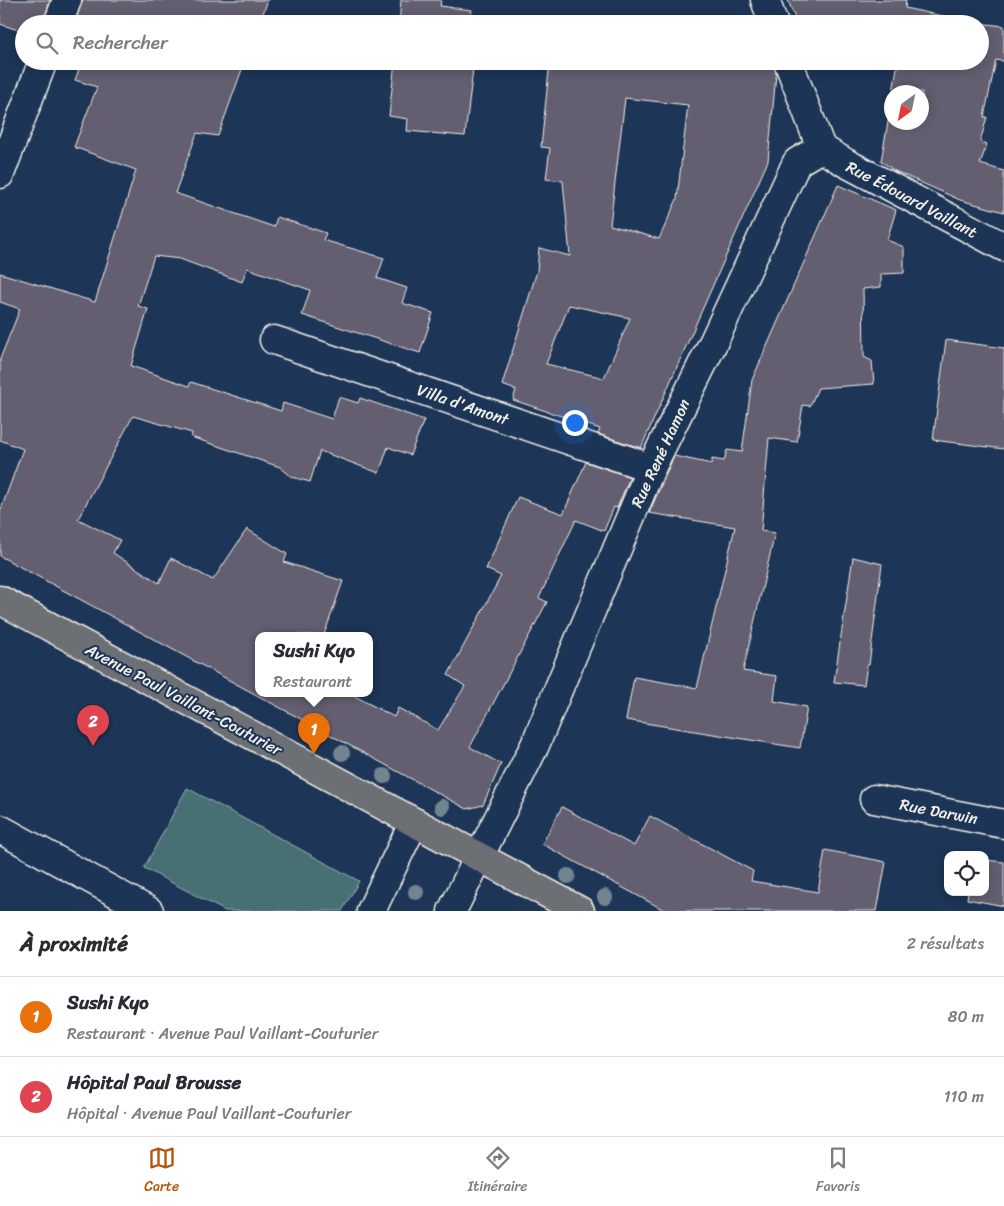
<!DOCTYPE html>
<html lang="fr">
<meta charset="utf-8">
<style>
body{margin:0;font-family:Sriracha,sans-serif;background:#f7f7f7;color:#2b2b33}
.controls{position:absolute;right:15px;bottom:15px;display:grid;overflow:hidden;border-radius:10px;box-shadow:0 2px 12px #0003}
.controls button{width:45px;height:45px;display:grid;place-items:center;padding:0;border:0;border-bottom:1px solid #e1e1e2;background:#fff;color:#2b2b33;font:25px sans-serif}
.compass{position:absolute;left:884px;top:85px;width:45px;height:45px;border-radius:50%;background:#fff;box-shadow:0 2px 12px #0003;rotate:213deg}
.you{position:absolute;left:574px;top:422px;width:18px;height:18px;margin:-12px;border:4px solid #fff;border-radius:50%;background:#1a73e8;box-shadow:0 0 0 8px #1a73e833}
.badge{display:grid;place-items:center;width:32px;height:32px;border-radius:50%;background:#b45309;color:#fff;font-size:16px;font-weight:700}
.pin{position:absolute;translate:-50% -41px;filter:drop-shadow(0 1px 2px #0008)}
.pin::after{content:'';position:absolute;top:26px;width:18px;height:15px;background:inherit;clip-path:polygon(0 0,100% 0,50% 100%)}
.popup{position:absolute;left:255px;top:632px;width:118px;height:65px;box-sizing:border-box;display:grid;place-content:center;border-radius:10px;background:#fff;filter:drop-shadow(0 1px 4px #0005);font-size:16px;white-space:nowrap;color:#7c7c81}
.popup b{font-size:19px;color:#2b2b33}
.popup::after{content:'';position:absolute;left:50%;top:100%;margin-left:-10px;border:10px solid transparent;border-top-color:#fff}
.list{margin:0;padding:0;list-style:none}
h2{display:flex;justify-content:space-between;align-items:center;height:65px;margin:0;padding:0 20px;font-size:21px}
h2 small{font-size:16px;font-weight:400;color:#7c7c81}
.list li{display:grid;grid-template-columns:32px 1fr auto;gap:15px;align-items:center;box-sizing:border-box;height:80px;padding:0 20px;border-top:1px solid #e1e1e2}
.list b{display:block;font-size:19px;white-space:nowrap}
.list p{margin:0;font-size:16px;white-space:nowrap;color:#7c7c81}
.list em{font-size:16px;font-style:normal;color:#7c7c81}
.icon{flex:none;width:28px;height:28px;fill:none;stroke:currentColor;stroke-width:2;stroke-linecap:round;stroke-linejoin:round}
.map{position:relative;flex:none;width:1004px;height:911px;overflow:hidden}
.search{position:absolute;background:#fff;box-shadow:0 2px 12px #0003;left:15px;right:15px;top:15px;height:55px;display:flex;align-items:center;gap:12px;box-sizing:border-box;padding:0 18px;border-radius:28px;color:#7c7c81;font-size:19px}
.sheet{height:225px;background:#fff}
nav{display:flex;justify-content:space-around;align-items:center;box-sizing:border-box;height:70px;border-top:1px solid #e1e1e2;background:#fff;font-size:14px;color:#7c7c81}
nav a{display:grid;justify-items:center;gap:2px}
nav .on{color:#b45309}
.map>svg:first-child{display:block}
.green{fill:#477074;stroke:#9eb0ae}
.building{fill:#645f71;stroke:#f4f1e8;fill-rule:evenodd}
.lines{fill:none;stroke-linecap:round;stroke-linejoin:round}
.minor-casing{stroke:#f4f1e8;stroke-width:31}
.major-casing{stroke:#f4f1e8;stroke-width:31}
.minor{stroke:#1d3557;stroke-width:28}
.major{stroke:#6c6f75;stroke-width:28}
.tree{fill:#728490}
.labels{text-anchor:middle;stroke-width:4;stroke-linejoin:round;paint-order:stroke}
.street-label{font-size:16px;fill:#f4f1e8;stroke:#1d3557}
</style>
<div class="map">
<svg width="1004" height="911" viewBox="0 0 1004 911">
<rect width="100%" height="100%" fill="#1d3557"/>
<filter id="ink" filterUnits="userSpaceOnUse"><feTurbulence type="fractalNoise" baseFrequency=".02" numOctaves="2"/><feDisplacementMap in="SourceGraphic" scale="10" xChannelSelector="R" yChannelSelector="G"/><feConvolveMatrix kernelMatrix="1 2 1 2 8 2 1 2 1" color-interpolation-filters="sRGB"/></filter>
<g filter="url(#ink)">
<polygon class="green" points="187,788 359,881 342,911 225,911 144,868"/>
<g class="building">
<polygon points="0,0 50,0 43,24 24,24 24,32 0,24"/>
<polygon points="82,0 268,0 259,24 75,24"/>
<polygon points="401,0 441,0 440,6 472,10 470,24 399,24"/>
<polygon points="788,0 906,0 905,8 970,22 1004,26 1004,61 996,60 984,117 987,117 980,142 987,144 980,164 1004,171 1004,212 960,200 895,171 881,161 892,100 892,122 922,122 922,92 893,92 898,61 980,61 980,24 797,24"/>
<polygon points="82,61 245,61 218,136 197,133 175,193 274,227 277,217 326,233 323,240 384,258 377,278 407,288 402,303 433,313 420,353 302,315 310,290 247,268 242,282 180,259 154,256 138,306 148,309 131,366 189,386 191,382 281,411 283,403 332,419 339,397 358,403 360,398 424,420 410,455 388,447 379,473 320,451 310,482 292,477 280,467 191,437 192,433 133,416 78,519 120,540 113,553 159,583 171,558 213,580 247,529 287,554 284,562 343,581 324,635 259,635 259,693 349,693 394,717 398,708 438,730 465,686 448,675 501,576 486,569 518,497 563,514 586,462 630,477 617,508 614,507 604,531 576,520 539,598 547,602 470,747 501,764 483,805 467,809 0,556 0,512 23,449 0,440 0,359 20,309 0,302 0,273 95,302 136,170 74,147 97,87 75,80"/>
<polygon points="395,61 474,61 465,136 407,131 408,119 389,116"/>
<path d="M550,61h223l3,13 -8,87 -127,287 -43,-14 2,-5 -87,-29 3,-10 -14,-5 35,-114 2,-23 31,8 -7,-75 -17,-2 4,-31 -9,-1zM625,98l63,7 -11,94 -18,40 -49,-14zM569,305l61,13 -26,60 -58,-14z"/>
<polygon points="811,61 829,61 813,67"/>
<polygon points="838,185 896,210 887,240 904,247 904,273 881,274 881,287 863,289 864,357 872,361 874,384 818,388 810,406 803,405 797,442 769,438 761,531 775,533 743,671 777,676 774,701 807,707 800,748 626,720 634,677 697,688 735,527 649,513 674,456 712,464 712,459 724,461 727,450 742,452 752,380"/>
<polygon points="946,340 1004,348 1004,449 933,440"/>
<polygon points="853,557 882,564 869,665 867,665 864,685 834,682"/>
<polygon points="562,807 634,846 650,816 753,871 751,881 818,892 825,850 886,862 877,911 666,911 542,844"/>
<polygon points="985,860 1004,862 1004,906 967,899 968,892 985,892"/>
</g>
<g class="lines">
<g class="minor-casing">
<g id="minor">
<polyline points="765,0 774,24"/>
<polyline points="58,24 67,0"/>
<polyline points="788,61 821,148"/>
<polyline points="821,148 846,163 1004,247"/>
<polyline points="0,174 43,61"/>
<polyline points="274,340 651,468"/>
<polyline points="874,799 1004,824"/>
<polyline points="0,829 149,911"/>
<polyline points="371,911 414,822"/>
<polyline points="452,911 535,745 651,468 714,341 797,162 821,148"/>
</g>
</g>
<g class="major-casing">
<polyline id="major" points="0,600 580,911"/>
</g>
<use href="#minor" class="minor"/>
<use href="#major" class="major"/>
</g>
<g class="tree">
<circle cx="342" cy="753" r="8"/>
<circle cx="384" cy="776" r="8"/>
<circle cx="442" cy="807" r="8"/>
<circle cx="568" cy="876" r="8"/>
<circle cx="416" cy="892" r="8"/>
<circle cx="605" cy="897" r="8"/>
</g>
</g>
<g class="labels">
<g class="street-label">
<text transform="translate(912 199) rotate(28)" y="6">Rue Édouard Vaillant</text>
<text transform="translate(463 404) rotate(19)" y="6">Villa d'Amont</text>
<text transform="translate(660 453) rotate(-65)" y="6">Rue René Hamon</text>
<text transform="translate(184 699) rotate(28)" y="6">Avenue Paul Vaillant-Couturier</text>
<text transform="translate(939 811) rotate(11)" y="6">Rue Darwin</text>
</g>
</g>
</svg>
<div class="controls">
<button><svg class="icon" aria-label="locate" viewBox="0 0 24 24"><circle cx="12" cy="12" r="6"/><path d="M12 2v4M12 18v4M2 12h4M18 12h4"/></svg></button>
</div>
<svg class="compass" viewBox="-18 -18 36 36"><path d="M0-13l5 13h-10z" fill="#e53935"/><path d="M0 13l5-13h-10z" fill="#7c7c81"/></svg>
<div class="you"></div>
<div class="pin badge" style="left:314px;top:754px;background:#e8710a">1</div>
<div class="popup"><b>Sushi Kyo</b>Restaurant</div>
<div class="pin badge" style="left:93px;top:746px;background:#e0444e">2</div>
<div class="search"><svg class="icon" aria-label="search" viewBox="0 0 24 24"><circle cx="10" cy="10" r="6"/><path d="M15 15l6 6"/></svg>Rechercher</div>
</div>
<section class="sheet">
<h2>À proximité<small>2 résultats</small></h2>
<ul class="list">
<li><span class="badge" style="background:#e8710a">1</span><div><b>Sushi Kyo</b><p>Restaurant · Avenue Paul Vaillant-Couturier</p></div><em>80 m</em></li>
<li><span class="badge" style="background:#e0444e">2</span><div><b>Hôpital Paul Brousse</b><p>Hôpital · Avenue Paul Vaillant-Couturier</p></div><em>110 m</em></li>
</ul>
</section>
<nav>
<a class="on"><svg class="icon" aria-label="map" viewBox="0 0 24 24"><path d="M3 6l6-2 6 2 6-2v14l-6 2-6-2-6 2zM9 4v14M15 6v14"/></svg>Carte</a>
<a><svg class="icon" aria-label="directions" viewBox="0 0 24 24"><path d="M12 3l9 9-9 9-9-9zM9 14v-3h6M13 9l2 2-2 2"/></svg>Itinéraire</a>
<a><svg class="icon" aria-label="saved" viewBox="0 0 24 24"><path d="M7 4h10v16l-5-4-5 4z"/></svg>Favoris</a>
</nav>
